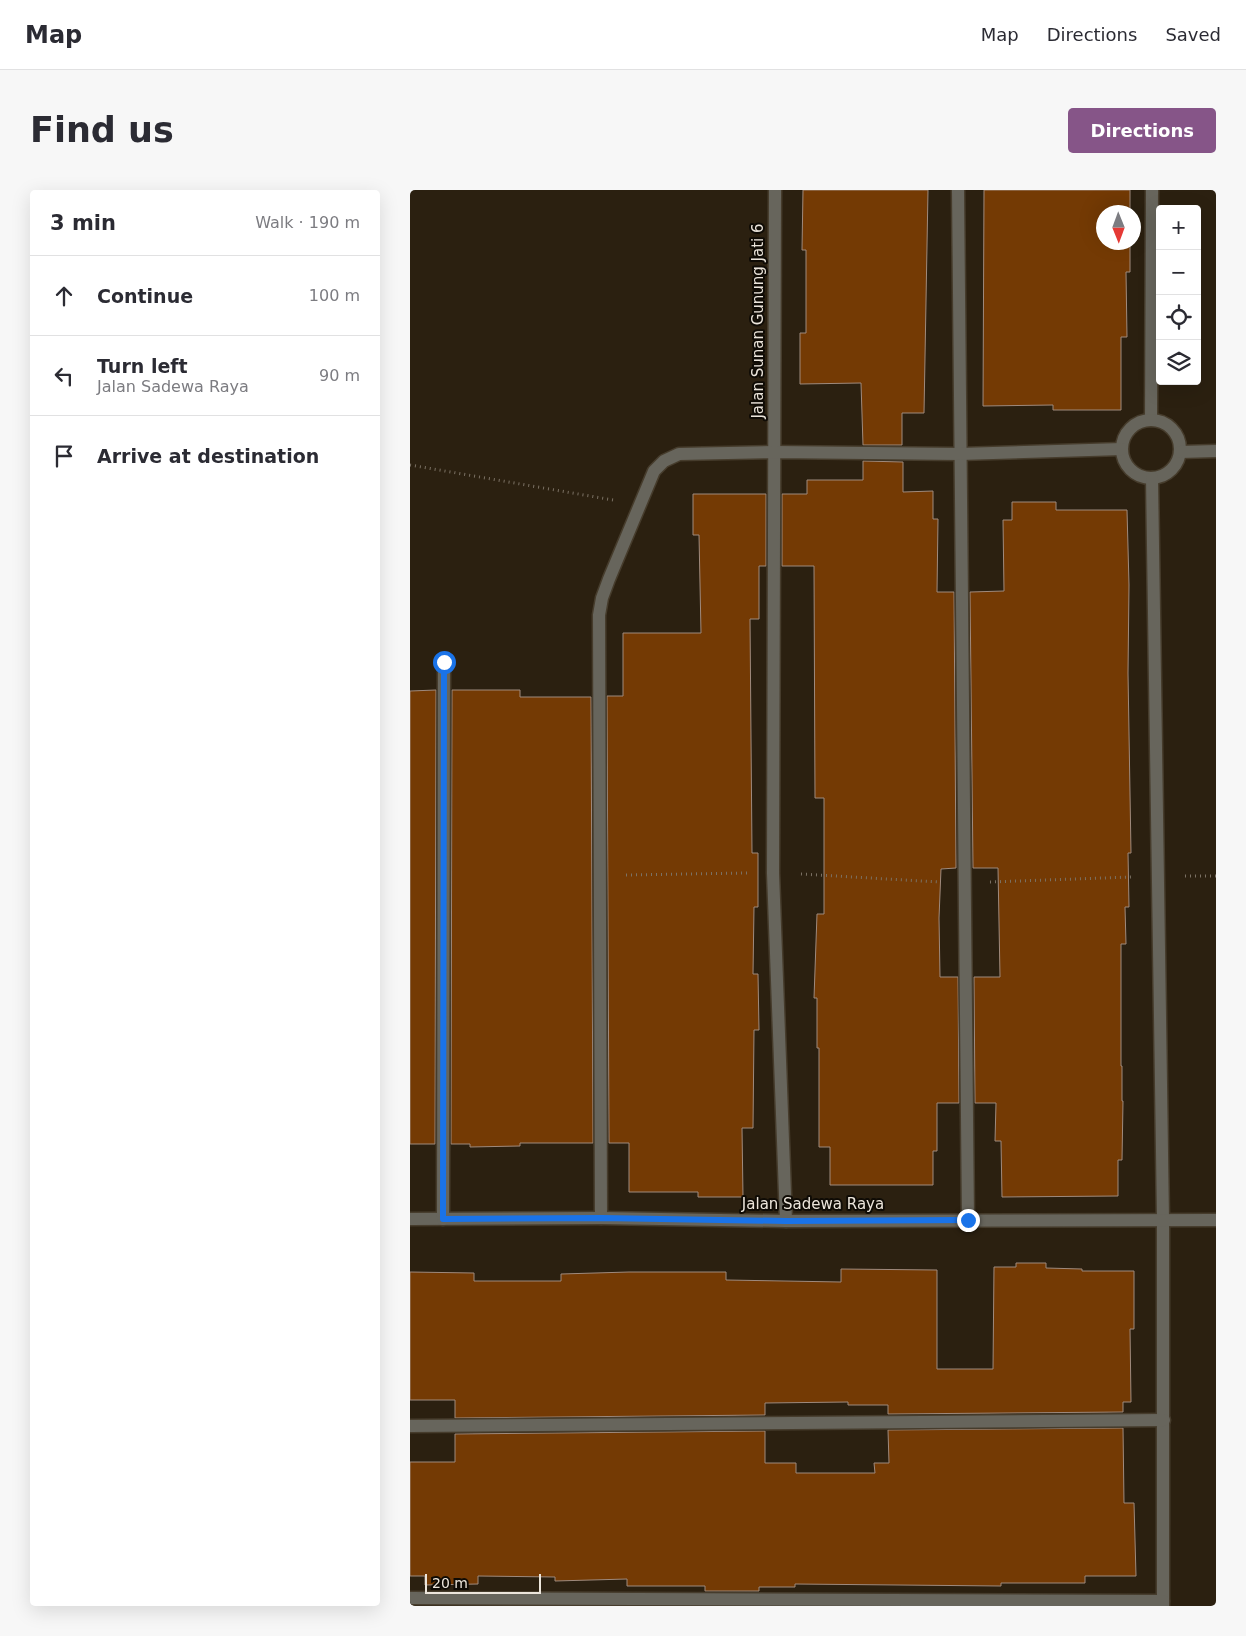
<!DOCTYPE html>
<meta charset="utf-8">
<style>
body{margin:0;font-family:"DejaVu Sans",sans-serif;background:#f7f7f7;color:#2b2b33}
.controls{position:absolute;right:15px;top:15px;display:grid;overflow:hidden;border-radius:5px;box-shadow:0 5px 20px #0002}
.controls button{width:45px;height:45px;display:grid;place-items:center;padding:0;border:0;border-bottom:1px solid #e1e1e2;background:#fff;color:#2b2b33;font:25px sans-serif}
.compass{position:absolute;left:686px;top:15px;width:45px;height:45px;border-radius:50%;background:#fff;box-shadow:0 5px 20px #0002;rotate:179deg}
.scale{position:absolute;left:15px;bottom:12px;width:116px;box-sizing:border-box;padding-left:5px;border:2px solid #ece5db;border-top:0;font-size:14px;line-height:18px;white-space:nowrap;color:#ece5db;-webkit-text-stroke:4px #0f0b05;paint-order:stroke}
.stop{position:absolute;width:15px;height:15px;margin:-11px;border:4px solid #1a73e8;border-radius:50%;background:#fff}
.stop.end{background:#1a73e8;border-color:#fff;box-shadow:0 1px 5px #0008}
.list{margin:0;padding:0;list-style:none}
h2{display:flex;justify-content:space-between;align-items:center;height:65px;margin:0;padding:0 20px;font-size:21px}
h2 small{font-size:16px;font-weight:400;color:#7c7c81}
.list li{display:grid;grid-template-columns:32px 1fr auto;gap:15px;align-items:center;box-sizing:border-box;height:80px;padding:0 20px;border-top:1px solid #e1e1e2}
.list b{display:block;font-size:19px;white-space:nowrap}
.list p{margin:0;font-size:16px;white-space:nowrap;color:#7c7c81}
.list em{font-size:16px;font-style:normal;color:#7c7c81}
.icon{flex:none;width:28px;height:28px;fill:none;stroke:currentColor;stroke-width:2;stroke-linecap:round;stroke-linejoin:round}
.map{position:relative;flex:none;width:806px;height:1416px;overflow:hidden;border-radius:5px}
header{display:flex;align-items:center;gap:30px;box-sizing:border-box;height:70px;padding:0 25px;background:#fff;border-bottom:1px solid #e1e1e2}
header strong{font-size:24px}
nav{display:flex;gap:28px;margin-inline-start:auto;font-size:18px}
.intro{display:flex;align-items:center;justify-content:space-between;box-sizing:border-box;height:120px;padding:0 30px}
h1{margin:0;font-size:35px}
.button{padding:12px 22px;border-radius:5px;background:#865588;color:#fff;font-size:18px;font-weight:700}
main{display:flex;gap:30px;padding:0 30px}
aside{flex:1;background:#fff;border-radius:5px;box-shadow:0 5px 20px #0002}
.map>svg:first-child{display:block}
.building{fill:#743a04;stroke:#9f8a7d}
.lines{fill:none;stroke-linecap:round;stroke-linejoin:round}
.street-casing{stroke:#463c2c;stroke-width:15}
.path{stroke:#7b7164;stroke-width:3;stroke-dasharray:1 4;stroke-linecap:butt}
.street{stroke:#67655c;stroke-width:12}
.route{stroke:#1a73e8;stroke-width:6}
.labels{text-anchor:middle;stroke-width:4;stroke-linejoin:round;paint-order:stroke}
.street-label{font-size:15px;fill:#ece5db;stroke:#0f0b05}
</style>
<header>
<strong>Map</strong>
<nav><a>Map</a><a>Directions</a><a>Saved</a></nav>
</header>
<div class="intro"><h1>Find us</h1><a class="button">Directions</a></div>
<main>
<aside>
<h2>3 min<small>Walk · 190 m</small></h2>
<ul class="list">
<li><svg class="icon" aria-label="ahead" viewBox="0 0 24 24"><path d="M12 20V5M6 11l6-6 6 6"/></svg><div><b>Continue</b></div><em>100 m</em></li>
<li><svg class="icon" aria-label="left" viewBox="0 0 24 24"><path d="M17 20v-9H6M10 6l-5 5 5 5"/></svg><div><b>Turn left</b><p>Jalan Sadewa Raya</p></div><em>90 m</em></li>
<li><svg class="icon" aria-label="arrive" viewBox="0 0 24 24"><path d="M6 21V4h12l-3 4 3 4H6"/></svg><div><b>Arrive at destination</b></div></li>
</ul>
</aside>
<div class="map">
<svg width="806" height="1416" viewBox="0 0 806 1416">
<rect width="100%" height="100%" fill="#2b2010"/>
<g class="building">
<polygon points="393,0 518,0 514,223 492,223 492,255 453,255 451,193 390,194 390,143 396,143 396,60 392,60"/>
<polygon points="574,0 720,0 720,22 694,22 694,52 720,52 720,82 716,82 717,147 711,147 711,220 643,220 643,215 573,216"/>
<polygon points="453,271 493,272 493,302 523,301 523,329 528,329 527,402 544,402 546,678 531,679 529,728 530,787 548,787 549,913 527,913 527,961 523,961 523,995 420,995 420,957 409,957 409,858 407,858 407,808 404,808 407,724 414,724 414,608 405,608 404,376 372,376 372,304 397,304 397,290 453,290"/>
<polygon points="283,304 356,304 356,376 349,376 349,429 340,429 342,663 348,663 348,717 344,717 343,784 348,784 349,840 344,840 343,938 332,938 333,1007 288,1007 288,1002 219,1002 219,953 199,953 197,506 213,506 213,443 291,443 289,345 283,345"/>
<polygon points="602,312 646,312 646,320 717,320 719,395 718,483 721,663 718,663 719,717 715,717 716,754 711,754 711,876 712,876 712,911 713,911 712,970 708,970 708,1006 592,1007 591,951 585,951 586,913 565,913 564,787 590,787 588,678 563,678 560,402 594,401 593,330 602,330"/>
<polygon points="26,500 25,954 0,954 0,501"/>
<polygon points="42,500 110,500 110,507 181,507 183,953 110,953 110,956 60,957 60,954 41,954"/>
<polygon points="606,1073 636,1073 636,1078 672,1079 672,1081 724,1081 724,1139 720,1139 721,1212 713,1212 713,1222 478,1224 478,1215 438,1215 438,1212 355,1213 355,1225 45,1228 45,1210 0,1210 0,1082 64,1083 64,1091 151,1091 151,1084 219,1082 316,1082 316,1090 431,1092 431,1079 527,1080 527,1179 583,1179 584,1077 606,1077"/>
<polygon points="713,1238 714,1313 724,1313 726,1386 675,1386 675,1393 591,1393 591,1396 385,1394 385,1397 349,1397 349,1401 295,1401 295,1396 217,1396 217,1389 145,1391 145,1387 68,1386 68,1394 15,1395 15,1386 0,1386 0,1272 45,1272 45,1244 355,1241 355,1273 386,1273 386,1283 465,1283 464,1273 479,1273 478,1240"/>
</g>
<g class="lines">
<g class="street-casing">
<g id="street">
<polyline points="365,0 363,683 376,1031"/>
<polyline points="548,0 558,1030"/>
<polyline points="741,230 742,0"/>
<circle cx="741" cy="259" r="29"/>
<polyline points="770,262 806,261"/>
<polyline points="742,288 753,1029 753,1416"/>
<polyline points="191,1028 189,425 192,408 199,389 244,281 254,271 269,264 364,262 550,264 712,259"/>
<polyline points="0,1029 191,1028 376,1031 806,1030"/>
<polyline points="33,1029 34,472"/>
<polyline points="0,1236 754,1230"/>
<polyline points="0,1408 753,1411"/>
</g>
</g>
<g class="path">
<polyline points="0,275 203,310"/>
<polyline points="391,684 529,692"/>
<polyline points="216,685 337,683"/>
<polyline points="775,686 806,686"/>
<polyline points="580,692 721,687"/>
</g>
<use href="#street" class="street"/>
</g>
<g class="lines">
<polyline class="route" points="34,472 33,1029 192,1028 376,1031 558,1030"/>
</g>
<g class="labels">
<g class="street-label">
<text transform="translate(348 131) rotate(-90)" y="5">Jalan Sunan Gunung Jati 6</text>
<text x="403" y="1019">Jalan Sadewa Raya</text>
</g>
</g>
</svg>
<div class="controls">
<button>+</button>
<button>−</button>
<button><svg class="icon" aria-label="locate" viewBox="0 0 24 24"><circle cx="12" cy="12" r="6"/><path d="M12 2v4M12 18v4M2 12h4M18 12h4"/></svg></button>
<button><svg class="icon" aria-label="layers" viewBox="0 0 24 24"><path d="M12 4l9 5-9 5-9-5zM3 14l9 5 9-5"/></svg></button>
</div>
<svg class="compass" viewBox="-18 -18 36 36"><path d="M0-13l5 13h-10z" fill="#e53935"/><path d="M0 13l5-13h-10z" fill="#7c7c81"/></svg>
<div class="scale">20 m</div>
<div class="stop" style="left:34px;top:472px"></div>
<div class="stop end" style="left:558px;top:1030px"></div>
</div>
</main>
